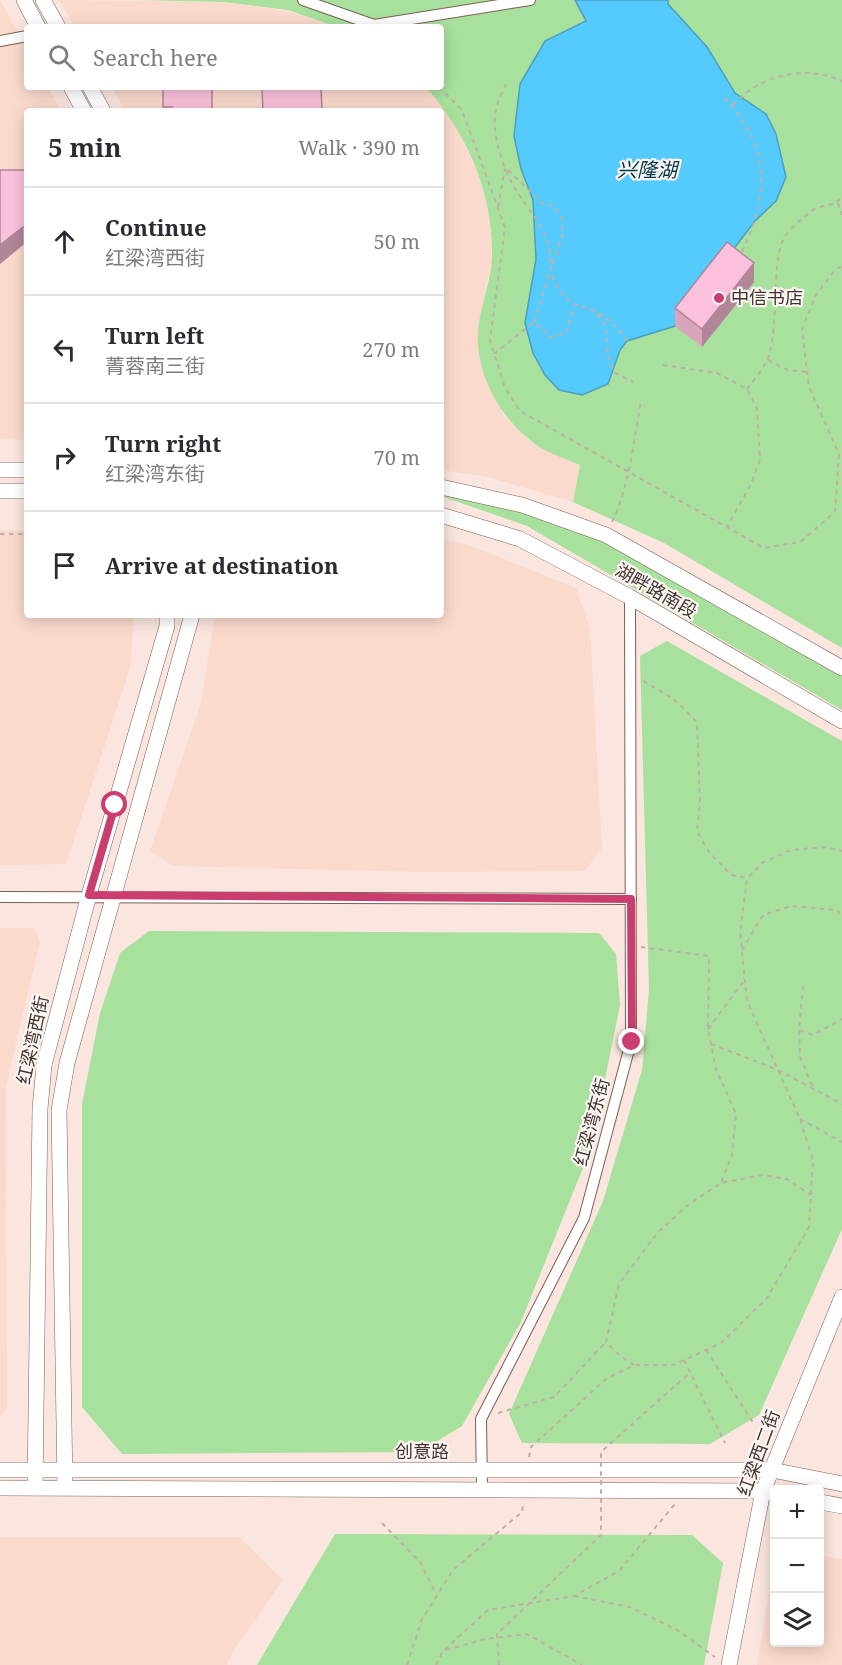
<!DOCTYPE html>
<meta charset="utf-8">
<style>
body{margin:0;font-family:"Noto Serif","Noto Sans SC",serif;background:#f7f7f7;color:#2b2b33}
.controls{position:absolute;right:18px;bottom:18px;display:grid;overflow:hidden;border-radius:6px;box-shadow:0 3px 15px #0003}
.controls button{width:54px;height:54px;display:grid;place-items:center;padding:0;border:0;border-bottom:2px solid #e1e1e2;background:#fff;color:#2b2b33;font:30px sans-serif}
.stop{position:absolute;width:18px;height:18px;margin:-14px;border:4px solid #ca3d6f;border-radius:50%;background:#fff}
.stop.end{background:#ca3d6f;border-color:#fff;box-shadow:0 2px 6px #0008}
.list{margin:0;padding:0;list-style:none}
h2{display:flex;justify-content:space-between;align-items:center;height:78px;margin:0;padding:0 24px;font-size:26px}
h2 small{font-size:20px;font-weight:400;color:#7c7c81}
.list li{display:grid;grid-template-columns:39px 1fr auto;gap:18px;align-items:center;box-sizing:border-box;height:108px;padding:0 24px;border-top:2px solid #e1e1e2}
.list b{display:block;font-size:22px;white-space:nowrap}
.list p{margin:0;font-size:20px;white-space:nowrap;color:#7c7c81}
.list em{font-size:20px;font-style:normal;color:#7c7c81}
.icon{flex:none;width:33px;height:33px;fill:none;stroke:currentColor;stroke-width:2;stroke-linecap:round;stroke-linejoin:round}
.map{position:relative;flex:none;width:842px;height:1665px;overflow:hidden}
.search{position:absolute;background:#fff;box-shadow:0 3px 15px #0003;left:24px;top:24px;width:420px;height:66px;display:flex;align-items:center;gap:15px;box-sizing:border-box;padding:0 21px;border-radius:6px;color:#7c7c81;font-size:22px}
.panel{position:absolute;background:#fff;box-shadow:0 3px 15px #0003;left:24px;top:108px;width:420px;height:510px;border-radius:6px}
.map>svg:first-child{display:block}
.built{fill:#fadacc}
.green{fill:#a7e19d}
.water{fill:#54cbfc;stroke:#4e9ebe;stroke-width:1.5}
.lines{fill:none;stroke-linecap:round;stroke-linejoin:round}
.street-casing{stroke:#7b5f53;stroke-width:12}
.secondary-casing{stroke:#7b5f53;stroke-width:16}
.path{stroke:#c0aea7;stroke-width:2;stroke-dasharray:4.5 4.5;stroke-linecap:butt}
.street{stroke:#fff;stroke-width:10}
.secondary{stroke:#fff;stroke-width:15}
.path-bridge{stroke:#c0aea7;stroke-width:2;stroke-dasharray:4.5 4.5;stroke-linecap:butt}
.wall{fill:#d8a5bc}
.shaded-wall{fill:#b08699}
.building{fill:#fbc0db;stroke:#b08699;stroke-width:1.5}
.route{stroke:#ca3d6f;stroke-width:8}
.poi-dot{fill:#ca3d6f;stroke:#fdf6f4;stroke-width:2}
.labels{text-anchor:middle;stroke-width:4.5;stroke-linejoin:round;paint-order:stroke}
.poi-label{font-size:18px;fill:#41342f;stroke:#fdf6f4;text-anchor:start}
.street-label{font-size:18px;fill:#41342f;stroke:#fdf6f4}
.water-label{font-size:20px;font-style:italic;fill:#00384b;stroke:#fdf6f4}
</style>
<div class="map">
<svg width="842" height="1665" viewBox="0 0 842 1665">
<rect width="100%" height="100%" fill="#fae6de"/>
<g class="built">
<polygon points="0,0 27,48 27,87 48,87 61,111 27,111 27,440 0,439"/>
<polygon points="59,0 225,2 288,11 337,27 75,27"/>
<polygon points="112,87 426,87 451,116 476,168 489,210 492,260 484,294 503,415 532,443 580,465 573,502 488,477 441,470 441,111 125,111"/>
<polygon points="0,530 27,530 27,615 134,615 130,668 66,864 0,865"/>
<polygon points="441,539 467,544 576,588 590,628 602,848 585,871 423,872 172,866 150,851 201,703 215,615 441,615"/>
<polygon points="0,928 34,928 40,942 6,1086 7,1408 0,1417"/>
<polygon points="0,1537 239,1537 283,1580 232,1653 227,1665 0,1665"/>
<polygon points="820,1555 842,1559 842,1665 757,1665 774,1565 774,1642 820,1642"/>
</g>
<g class="green">
<path d="M136,0h706v648l-178,-105 -91,-41 7,-37c-16,-7 -36,-13 -49,-24 -29,-23 -51,-60 -53,-98 -2,-29 13,-57 14,-86 1,-65 -24,-121 -66,-170h15v-60h-104l-49,-17 -64,-8z"/>
<polygon points="441,491 520,511 596,538 842,674 842,710 527,526 441,496"/>
<polygon points="667,641 842,741 842,1229 759,1415 710,1444 522,1443 509,1414 603,1201 642,1070 649,989 640,656"/>
<polygon points="149,931 599,933 616,954 620,1005 591,1148 521,1322 462,1426 419,1452 122,1454 82,1407 82,1104 100,1013 120,953"/>
<polygon points="335,1534 692,1535 723,1563 704,1665 257,1665"/>
</g>
<polygon class="water" points="575,0 668,0 668,4 707,47 735,93 766,114 776,134 786,177 776,201 755,221 675,326 627,341 620,350 608,384 582,395 559,390 545,375 533,353 525,323 536,259 533,200 521,169 514,136 520,84 545,41 586,21"/>
<g class="lines">
<g class="street-casing">
<g id="street">
<polyline points="303,0 374,25 530,0"/>
<polyline points="0,41 27,36"/>
<polyline points="0,897 631,899"/>
<polyline points="482,1488 481,1419 584,1218 631,1042 630,597"/>
</g>
</g>
<g class="secondary-casing">
<g id="secondary">
<polyline points="24,0 38,27"/>
<polyline points="43,0 58,27"/>
<polyline points="71,87 84,111"/>
<polyline points="90,87 103,111"/>
<polyline points="0,470 27,470"/>
<polyline points="441,487 522,505 606,535 842,668"/>
<polyline points="0,491 27,491"/>
<polyline points="441,515 520,539 630,597 842,721"/>
<polyline points="0,1470 772,1470 842,1484"/>
<polyline points="65,1486 59,1110 67,1063 192,615"/>
<polyline points="0,1488 763,1491 774,1493"/>
<polyline points="35,1488 40,1109 44,1065 89,895 167,626 167,615"/>
<polyline points="820,1502 842,1506"/>
<polyline points="729,1665 763,1491 842,1297"/>
</g>
</g>
<g class="path">
<path d="M506,84c-3,7 -7,14 -9,21 -8,27 7,69 23,91 11,17 18,23 26,42 7,16 1,34 11,49 17,24 22,15 41,26 13,7 20,16 29,28"/>
<polyline points="439,87 462,110 505,227 490,340 505,388 520,411 764,548 800,542 835,512 839,454 809,387 802,329 816,295 835,270 842,266"/>
<path d="M725,98c46,50 45,99 15,157"/>
<path d="M733,105c27,-30 72,-41 109,-24"/>
<polyline points="508,170 542,203 554,206 562,219 563,234 552,265"/>
<polyline points="838,203 842,215"/>
<polyline points="498,207 505,168"/>
<polyline points="597,314 606,327 608,358 615,373 633,382"/>
<polyline points="534,322 550,271"/>
<polyline points="494,354 534,322 550,337 565,334 574,306"/>
<polyline points="768,360 788,370 807,372"/>
<polyline points="663,365 717,373 747,389 757,409 760,460 751,484 727,527"/>
<path d="M747,389c7,-10 17,-20 21,-31 12,-32 2,-102 18,-123 6,-8 19,-19 27,-25 10,-6 21,-3 29,-13"/>
<path d="M612,522c18,-37 21,-80 29,-120"/>
<polyline points="0,534 27,534"/>
<polyline points="643,681 674,699 697,722 700,803 697,831 709,852 731,875 746,878"/>
<polyline points="641,947 709,956 708,1029 716,1069 736,1114 732,1155 721,1183"/>
<polyline points="742,950 763,915 791,906 837,910 842,917"/>
<polyline points="803,986 799,1030 813,1035 842,1019"/>
<polyline points="708,1029 744,981"/>
<polyline points="799,1030 800,1057 813,1088"/>
<polyline points="711,1044 778,1070 842,1104"/>
<polyline points="800,1119 842,1142"/>
<polyline points="706,1350 754,1424"/>
<polyline points="684,1360 725,1443"/>
<polyline points="634,1365 619,1355 606,1342 619,1284 658,1232 688,1205 721,1183 762,1175 787,1179 811,1195"/>
<polyline points="677,1384 690,1373"/>
<polyline points="498,1413 554,1397 606,1342"/>
<polyline points="529,1457 531,1447 606,1379 634,1365 673,1365 721,1343 767,1298 809,1227 813,1160 800,1119 747,1001 740,933 747,879 762,863 791,850 825,847 842,851"/>
<polyline points="382,1523 420,1562 436,1594"/>
<polyline points="574,1596 630,1607 677,1630 715,1657"/>
<polyline points="446,1650 485,1639 527,1634 582,1665"/>
<polyline points="407,1665 422,1619 453,1570 522,1512 523,1504"/>
<polyline points="436,1665 443,1651 488,1610 574,1596 619,1571 675,1504"/>
</g>
<use href="#street" class="street"/>
<use href="#secondary" class="secondary"/>
<polyline class="path-bridge" points="499,1665 497,1634 601,1535 601,1452 677,1384"/>
</g>
<g class="wall">
<polygon points="163,87 212,111 163,111"/>
<polygon points="27,170 27,246 23,245 0,264"/>
<polygon points="754,282 702,347 675,326 675,308"/>
</g>
<g class="shaded-wall">
<polygon points="23,227 23,245 0,264 0,245"/>
<polygon points="754,263 754,282 702,347 702,329"/>
</g>
<g class="building">
<polygon points="163,87 212,87 212,111 172,111 172,107 163,107"/>
<polygon points="262,87 321,87 322,111 263,111"/>
<polygon points="0,170 27,170 27,227 23,227 0,245"/>
<polygon points="727,242 754,263 702,329 675,308"/>
</g>
<g class="lines">
<polyline class="route" points="115,805 89,895 631,899 632,1042"/>
</g>
<circle class="poi-dot" cx="719" cy="298" r="6"/>
<g class="labels">
<g class="poi-label">
<text x="731" y="304">中信书店</text>
</g>
<g class="street-label">
<text transform="translate(656 591) rotate(30)" y="6">湖畔路南段</text>
<text transform="translate(33 1040) rotate(-78)" y="6">红梁湾西街</text>
<text transform="translate(592 1122) rotate(-75)" y="6">红梁湾东街</text>
<text x="422" y="1458">创意路</text>
<text transform="translate(759 1453) rotate(-70)" y="6">红梁西二街</text>
</g>
<g class="water-label">
<text x="647" y="177">兴隆湖</text>
</g>
</g>
</svg>
<div class="controls">
<button>+</button>
<button>−</button>
<button><svg class="icon" aria-label="layers" viewBox="0 0 24 24"><path d="M12 4l9 5-9 5-9-5zM3 14l9 5 9-5"/></svg></button>
</div>
<div class="stop" style="left:115px;top:805px"></div>
<div class="stop end" style="left:632px;top:1042px"></div>
<div class="search"><svg class="icon" aria-label="search" viewBox="0 0 24 24"><circle cx="10" cy="10" r="6"/><path d="M15 15l6 6"/></svg>Search here</div>
<section class="panel">
<h2>5 min<small>Walk · 390 m</small></h2>
<ul class="list">
<li><svg class="icon" aria-label="ahead" viewBox="0 0 24 24"><path d="M12 20V5M6 11l6-6 6 6"/></svg><div><b>Continue</b><p>红梁湾西街</p></div><em>50 m</em></li>
<li><svg class="icon" aria-label="left" viewBox="0 0 24 24"><path d="M17 20v-9H6M10 6l-5 5 5 5"/></svg><div><b>Turn left</b><p>菁蓉南三街</p></div><em>270 m</em></li>
<li><svg class="icon" aria-label="right" viewBox="0 0 24 24"><path d="M7 20v-9h11M14 6l5 5-5 5"/></svg><div><b>Turn right</b><p>红梁湾东街</p></div><em>70 m</em></li>
<li><svg class="icon" aria-label="arrive" viewBox="0 0 24 24"><path d="M6 21V4h12l-3 4 3 4H6"/></svg><div><b>Arrive at destination</b></div></li>
</ul>
</section>
</div>
